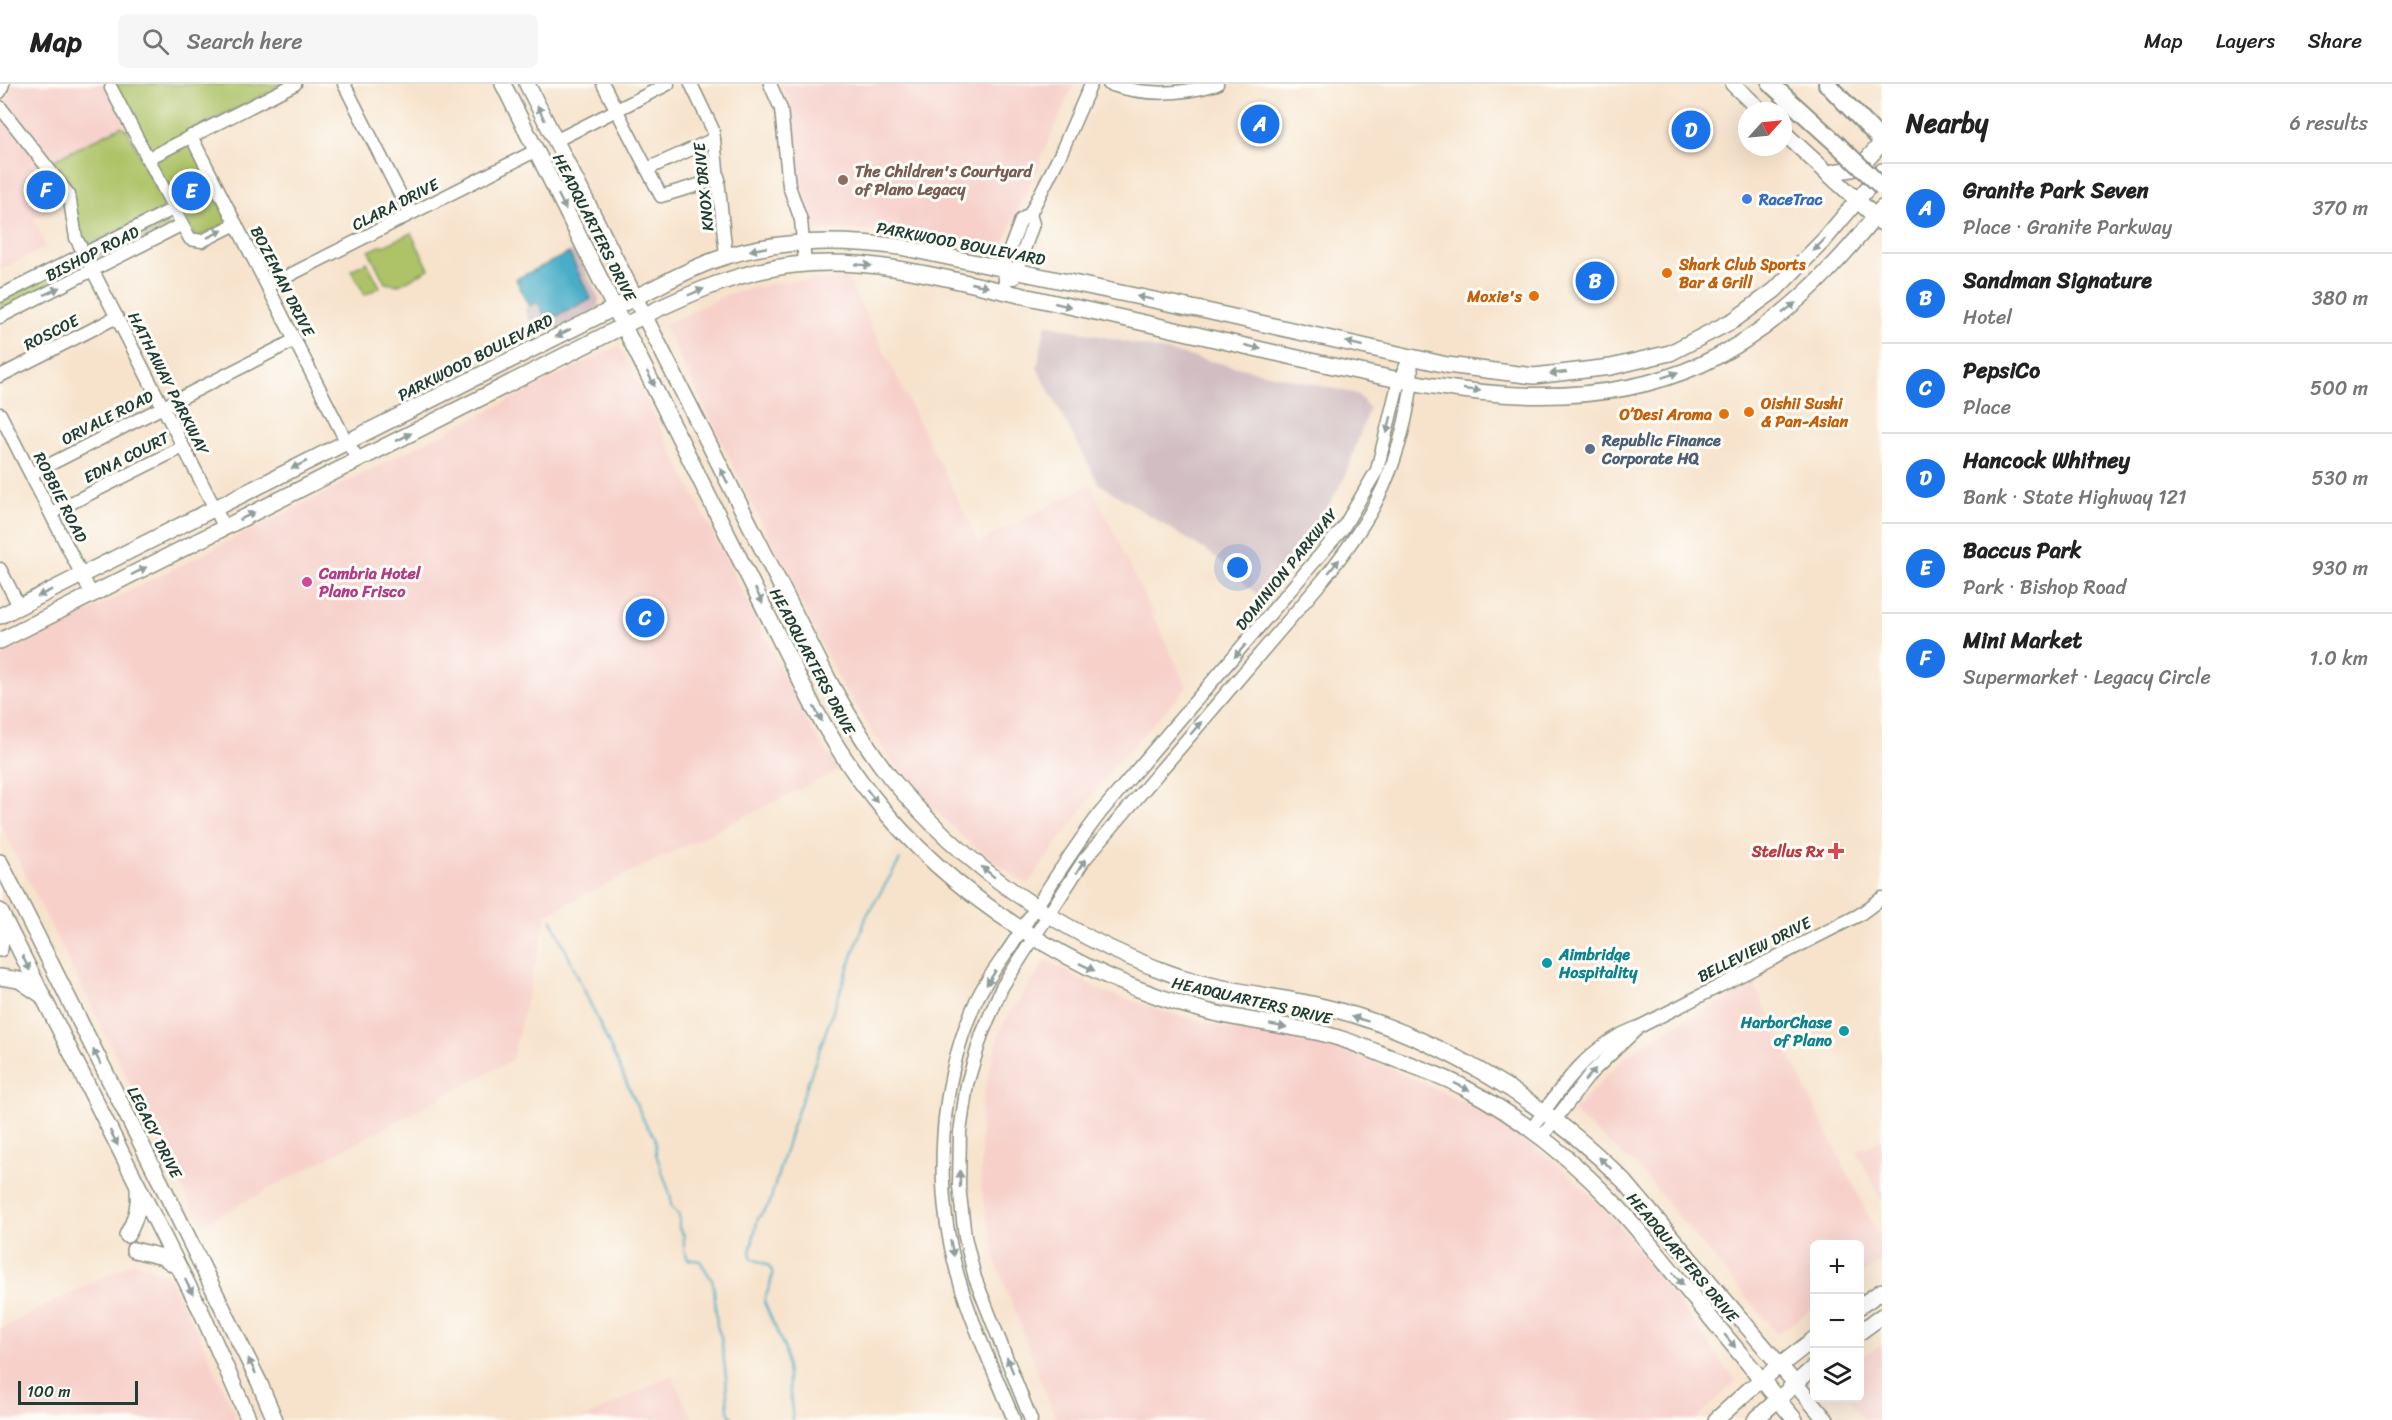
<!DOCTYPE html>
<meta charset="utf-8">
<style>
body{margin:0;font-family:Sriracha,sans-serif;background:#f6f6f6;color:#222}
.controls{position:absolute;right:18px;bottom:18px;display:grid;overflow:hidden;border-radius:9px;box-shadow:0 6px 24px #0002}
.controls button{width:54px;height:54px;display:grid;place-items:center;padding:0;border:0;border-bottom:2px solid #e0e0e0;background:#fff;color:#222;font:30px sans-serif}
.compass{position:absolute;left:1738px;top:18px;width:54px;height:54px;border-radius:50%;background:#fff;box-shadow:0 6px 24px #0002;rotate:63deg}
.scale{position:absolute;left:18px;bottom:15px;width:120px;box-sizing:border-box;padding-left:6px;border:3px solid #1f3d34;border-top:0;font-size:16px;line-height:21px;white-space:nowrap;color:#1f3d34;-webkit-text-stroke:4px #fdfcf7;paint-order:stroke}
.you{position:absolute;left:1238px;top:484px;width:21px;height:21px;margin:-15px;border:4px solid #fff;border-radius:50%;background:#1a73e8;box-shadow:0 0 0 9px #1a73e833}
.badge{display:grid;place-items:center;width:39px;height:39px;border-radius:50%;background:#1a73e8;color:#fff;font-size:20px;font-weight:700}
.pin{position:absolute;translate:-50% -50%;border:3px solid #fff;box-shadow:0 2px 6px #0006}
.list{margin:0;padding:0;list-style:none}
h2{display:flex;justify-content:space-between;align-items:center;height:78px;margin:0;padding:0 24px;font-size:26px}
h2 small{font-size:20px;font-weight:400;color:#767676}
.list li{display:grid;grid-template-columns:39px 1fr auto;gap:18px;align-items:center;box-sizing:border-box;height:90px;padding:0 24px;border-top:2px solid #e0e0e0}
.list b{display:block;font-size:22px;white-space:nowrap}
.list p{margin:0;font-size:20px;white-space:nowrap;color:#767676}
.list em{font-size:20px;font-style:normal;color:#767676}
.icon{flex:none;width:33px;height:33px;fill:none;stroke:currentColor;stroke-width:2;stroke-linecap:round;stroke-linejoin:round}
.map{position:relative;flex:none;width:1882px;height:1336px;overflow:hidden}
header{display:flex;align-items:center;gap:36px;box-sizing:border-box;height:84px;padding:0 30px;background:#fff;border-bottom:2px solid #e0e0e0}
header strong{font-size:28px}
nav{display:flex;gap:33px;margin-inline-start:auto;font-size:21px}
.search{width:420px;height:54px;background:#f6f6f6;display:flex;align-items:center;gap:15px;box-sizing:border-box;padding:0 21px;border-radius:9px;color:#767676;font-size:22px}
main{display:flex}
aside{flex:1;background:#fff}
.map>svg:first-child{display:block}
.built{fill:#f7d0ca}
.industrial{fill:#d2bec2}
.green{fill:#aec368;stroke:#66804e;stroke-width:1.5}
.water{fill:#48adc7;stroke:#34757e;stroke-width:1.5}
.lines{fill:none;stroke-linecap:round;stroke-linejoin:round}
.stream{stroke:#48adc7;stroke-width:2}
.minor-casing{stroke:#8b9080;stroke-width:15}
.major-casing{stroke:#8b9080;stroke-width:18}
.highway-casing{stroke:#8b9080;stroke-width:20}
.minor{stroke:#fff;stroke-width:12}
.major{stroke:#fff;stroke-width:15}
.highway{stroke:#fff;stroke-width:16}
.highway-bridge-casing{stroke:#8b9080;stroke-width:20;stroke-linecap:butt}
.highway-bridge{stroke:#fff;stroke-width:16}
.oneway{fill:#8f9e9a}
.education-dot{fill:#8d6e63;stroke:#fdfcf7;stroke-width:2}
.shop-dot{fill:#3f7fe0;stroke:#fdfcf7;stroke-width:2}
.food-dot{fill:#e8710a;stroke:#fdfcf7;stroke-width:2}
.service-dot{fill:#5c6f8a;stroke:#fdfcf7;stroke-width:2}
.hotel-dot{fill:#d1479c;stroke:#fdfcf7;stroke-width:2}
.health-dot{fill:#e0444e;stroke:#fdfcf7;stroke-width:2}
.culture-dot{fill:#0f9aa8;stroke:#fdfcf7;stroke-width:2}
.labels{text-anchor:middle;stroke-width:6;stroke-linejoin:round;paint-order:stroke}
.education-label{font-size:16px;font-weight:bold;fill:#785e54;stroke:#fdfcf7;text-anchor:start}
.street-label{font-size:16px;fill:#1f3d34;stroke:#fdfcf7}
.shop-label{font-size:16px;font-weight:bold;fill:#366cbe;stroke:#fdfcf7;text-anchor:start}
.food-label{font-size:16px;font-weight:bold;fill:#c56008;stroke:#fdfcf7;text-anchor:start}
.service-label{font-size:16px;font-weight:bold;fill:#4e5e75;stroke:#fdfcf7;text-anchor:start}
.hotel-label{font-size:16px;font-weight:bold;fill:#b23c85;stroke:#fdfcf7;text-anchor:start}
.health-label{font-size:16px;font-weight:bold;fill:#be3a42;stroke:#fdfcf7;text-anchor:end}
.culture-label{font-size:16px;font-weight:bold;fill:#0d838f;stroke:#fdfcf7;text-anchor:start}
</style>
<header>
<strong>Map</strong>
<div class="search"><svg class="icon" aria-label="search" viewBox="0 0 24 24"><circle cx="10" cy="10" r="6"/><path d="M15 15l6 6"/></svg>Search here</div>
<nav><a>Map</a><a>Layers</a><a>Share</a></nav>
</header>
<main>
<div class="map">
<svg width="1882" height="1336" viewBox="0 0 1882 1336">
<rect width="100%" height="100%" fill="#fdfcf7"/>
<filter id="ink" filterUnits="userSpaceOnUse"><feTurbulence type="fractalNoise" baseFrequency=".0167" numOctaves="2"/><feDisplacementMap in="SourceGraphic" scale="12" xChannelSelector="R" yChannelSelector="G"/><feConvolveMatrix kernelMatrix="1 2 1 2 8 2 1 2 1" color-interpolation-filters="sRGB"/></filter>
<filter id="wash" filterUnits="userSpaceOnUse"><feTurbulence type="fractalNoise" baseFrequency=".008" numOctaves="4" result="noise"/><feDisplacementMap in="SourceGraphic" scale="24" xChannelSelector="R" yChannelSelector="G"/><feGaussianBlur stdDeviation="1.35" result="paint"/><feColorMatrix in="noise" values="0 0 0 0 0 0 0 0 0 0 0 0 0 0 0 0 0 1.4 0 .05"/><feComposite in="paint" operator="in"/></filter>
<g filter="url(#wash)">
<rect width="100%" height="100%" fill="#f7e3cc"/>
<g class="built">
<polygon points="13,0 119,0 116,2 133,36 51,76 8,20 7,15"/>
<polygon points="780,0 1074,0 998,171 871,146 816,145 796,89 789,17"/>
<polygon points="0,27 67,118 33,135 46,163 0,186"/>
<polygon points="847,193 979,458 1091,400 1187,603 1113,683 1027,801 964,754 932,723 890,674 842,602 664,241 728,210 779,198"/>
<polygon points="619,261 812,647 839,686 547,830 512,976 201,1141 0,740 0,572"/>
<polygon points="1046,876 1103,907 1159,926 1229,945 1329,961 1390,984 1475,1024 1553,1075 1614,1135 1680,1220 1736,1297 1695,1336 1056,1336 996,1178 981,1105 981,1023 1000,945"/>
<polygon points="1754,900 1882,1159 1882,1176 1860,1192 1860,1160 1814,1160 1814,1224 1777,1250 1640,1086 1573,1028 1624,973 1673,942"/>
<polygon points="1882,1055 1882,1117 1857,1068"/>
<polygon points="133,1178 166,1190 198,1248 237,1336 0,1336 0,1245"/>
<polygon points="1882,1260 1882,1336 1863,1336 1849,1314 1860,1314 1860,1274"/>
<polygon points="672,1291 693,1336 581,1336"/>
</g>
<g class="industrial">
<polygon points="575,166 599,215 598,223 596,226 547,250 541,238 532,243 524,225 529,222 516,195"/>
<polygon points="1046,240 1357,310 1369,324 1345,393 1324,429 1260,513 1213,471 1099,400 1037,284"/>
</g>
<g class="green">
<polygon points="119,0 286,0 151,67 148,66 115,2"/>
<polygon points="122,42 128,47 165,122 163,126 88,161 79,147 55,84 54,76"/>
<polygon points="188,61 193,63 227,135 224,140 198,153 195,153 155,79 157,75"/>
<polygon points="162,136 166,137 168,142 101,175 100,168"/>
<polygon points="411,149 429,185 399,201 385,199 369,167 382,161 384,162"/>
<polygon points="367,178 380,203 365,211 351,186"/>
<polygon points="77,179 81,186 0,230 2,216"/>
</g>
<polygon class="water" points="569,169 591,215 555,233 552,228 544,231 538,218 529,222 516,195"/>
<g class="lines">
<g class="stream">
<polyline points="552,836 646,1041 655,1053 656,1070 671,1113 671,1122 679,1131 679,1145 684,1151 684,1166 688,1175 700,1177 712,1196 714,1204 717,1242 721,1253 726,1293 728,1327 733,1336"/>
<path d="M793,1336l-8,-70 -21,-48c7,-24 19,-35 -12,-43l-2,-7 8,-34 11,-13 22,-75 76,-215 33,-55"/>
</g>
</g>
</g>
<g filter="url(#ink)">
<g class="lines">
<g class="minor-casing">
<g id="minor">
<polyline points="344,0 410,130"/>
<polyline points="603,0 661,112 719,95"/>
<polyline points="691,0 713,46 726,172"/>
<polyline points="770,0 781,25 789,102 801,136 805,180"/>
<path d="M1109,0c37,12 71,11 108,0"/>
<polyline points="111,4 190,155 202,157 236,140"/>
<polyline points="0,8 3,0"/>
<polyline points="0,23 69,111 76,154 225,444"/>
<polyline points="191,52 346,357 359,376"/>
<polyline points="555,57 668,0"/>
<polyline points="147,75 295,0"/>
<polyline points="647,85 714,55"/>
<polyline points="1014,194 1033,140 1030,130"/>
<polyline points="268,202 537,66"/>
<polyline points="1006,208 1004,184 1007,173 1021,136 1030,130 1060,71 1091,0"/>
<polyline points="0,212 173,125"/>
<polyline points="0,233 181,141"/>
<polyline points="0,292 117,233"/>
<polyline points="0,330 92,511"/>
<polyline points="31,390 295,256"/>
<polyline points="51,429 183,363"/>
<polyline points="0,485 19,522"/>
<path d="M1531,1046c29,-42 58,-86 108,-103l220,-112 23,-17"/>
<polyline points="1541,1054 1591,989 1636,946"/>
<path d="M1014,1336c-19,-47 -42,-95 -56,-144 -25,-87 -20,-191 18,-275 11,-24 30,-46 44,-69 26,-40 51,-81 81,-120l242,-284 34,-58 22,-90 12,-24"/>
<path d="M1031,1336l-56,-142 -10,-41 -6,-51 1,-54 7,-48 15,-50 20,-47 82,-127 239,-280c42,-53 67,-92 82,-159 5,-24 8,-38 6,-63"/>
</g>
</g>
<g class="major-casing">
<g id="major">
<path d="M503,0l311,624c17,29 34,58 55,84 81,105 210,186 337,219 35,9 70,13 105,20 27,5 53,16 78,26 25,9 52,18 76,31 55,29 106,70 149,115 30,32 56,67 85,101 32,39 64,77 96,116"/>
<path d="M527,0l303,599c18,32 37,65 60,94 73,89 171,157 279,196 46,17 95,21 143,31 115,25 231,95 313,178l201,238"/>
<polyline points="1733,0 1761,27"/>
<polyline points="1783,48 1882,139"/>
<path d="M1828,90c8,-4 16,-3 24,-5 13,-4 21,-17 30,-27"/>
<path d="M0,532l648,-325c22,-11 44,-23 67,-31 58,-21 125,-21 185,-13l302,63 245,55 87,11 77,-9 59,-14 64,-33 41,-30 49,-50 58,-69"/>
<path d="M0,557l643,-325c48,-23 97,-45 151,-51 77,-9 155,14 230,31 82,18 165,37 247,56 139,31 294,74 431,12 73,-34 131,-93 180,-156"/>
<polyline points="0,778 178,1133 259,1298 275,1336"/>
<polyline points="0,827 202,1229 249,1336"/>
<polyline points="0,865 3,836"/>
<polyline points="0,893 19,896 40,910"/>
<path d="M127,1151c9,-15 13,-29 11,-47"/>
<polyline points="134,1166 163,1173 178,1183"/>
<polyline points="1860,1222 1882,1207"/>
<polyline points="1860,1248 1882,1232"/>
<polyline points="1716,1336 1751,1304 1814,1255"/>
<polyline points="1755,1336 1814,1283"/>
</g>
</g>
<g class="highway-casing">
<g id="highway">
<polyline points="1771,0 1837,60"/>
<polyline points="1827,0 1882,57"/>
</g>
</g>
<use href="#minor" class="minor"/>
<use href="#major" class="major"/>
<use href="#highway" class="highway"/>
<g class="highway-bridge-casing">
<polyline id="highway-bridge" points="1837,60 1882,103"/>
</g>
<use href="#highway-bridge" class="highway-bridge"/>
</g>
<defs><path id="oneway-solid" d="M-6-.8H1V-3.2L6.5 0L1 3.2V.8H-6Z" transform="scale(1.5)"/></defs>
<g class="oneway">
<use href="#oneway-solid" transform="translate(541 29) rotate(-116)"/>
<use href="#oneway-solid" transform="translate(562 118) rotate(64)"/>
<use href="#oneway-solid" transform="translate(215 150) rotate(-26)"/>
<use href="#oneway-solid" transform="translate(1819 161) rotate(134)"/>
<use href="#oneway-solid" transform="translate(758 165) rotate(169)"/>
<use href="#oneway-solid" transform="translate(863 181) rotate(5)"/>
<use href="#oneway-solid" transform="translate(980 201) rotate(13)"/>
<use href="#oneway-solid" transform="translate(52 207) rotate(-26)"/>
<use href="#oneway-solid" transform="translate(696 208) rotate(-23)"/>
<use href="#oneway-solid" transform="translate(1145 214) rotate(-168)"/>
<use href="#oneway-solid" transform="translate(1063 221) rotate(13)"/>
<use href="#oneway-solid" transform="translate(1789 224) rotate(-38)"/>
<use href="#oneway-solid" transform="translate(563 249) rotate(153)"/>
<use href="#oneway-solid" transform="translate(1354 260) rotate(-167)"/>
<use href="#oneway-solid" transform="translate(1253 263) rotate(13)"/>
<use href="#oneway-solid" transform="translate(1558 289) rotate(174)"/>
<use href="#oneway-solid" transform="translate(1670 291) rotate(-19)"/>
<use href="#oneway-solid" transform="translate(651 295) rotate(63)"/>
<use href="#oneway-solid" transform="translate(1472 306) rotate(6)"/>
<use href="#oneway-solid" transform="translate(1389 341) rotate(104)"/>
<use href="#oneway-solid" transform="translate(404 353) rotate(-27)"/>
<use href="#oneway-solid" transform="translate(299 381) rotate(154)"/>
<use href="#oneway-solid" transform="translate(724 392) rotate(-117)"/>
<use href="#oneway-solid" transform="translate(247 432) rotate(-27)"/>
<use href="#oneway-solid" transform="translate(1334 482) rotate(-51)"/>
<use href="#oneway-solid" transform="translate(139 487) rotate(-27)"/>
<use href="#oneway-solid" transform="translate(45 509) rotate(154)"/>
<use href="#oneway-solid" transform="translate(759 512) rotate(64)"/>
<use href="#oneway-solid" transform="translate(1240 567) rotate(131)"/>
<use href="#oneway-solid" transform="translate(818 630) rotate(61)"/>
<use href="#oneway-solid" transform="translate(1196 644) rotate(-49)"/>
<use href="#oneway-solid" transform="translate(872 712) rotate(51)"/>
<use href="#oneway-solid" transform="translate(1081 782) rotate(-58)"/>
<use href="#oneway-solid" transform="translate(988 788) rotate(-141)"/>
<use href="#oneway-solid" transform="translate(26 879) rotate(63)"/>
<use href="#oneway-solid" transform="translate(1087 883) rotate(26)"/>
<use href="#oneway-solid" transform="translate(991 894) rotate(123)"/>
<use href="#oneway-solid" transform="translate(1360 935) rotate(-163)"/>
<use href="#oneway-solid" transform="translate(1278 942) rotate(10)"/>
<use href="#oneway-solid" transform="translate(97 973) rotate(-116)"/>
<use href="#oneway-solid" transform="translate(1590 991) rotate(-49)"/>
<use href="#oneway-solid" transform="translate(1462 1003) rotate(27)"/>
<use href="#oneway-solid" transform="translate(114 1054) rotate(63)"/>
<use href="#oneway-solid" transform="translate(1605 1079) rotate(-137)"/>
<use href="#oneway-solid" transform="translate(960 1095) rotate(-90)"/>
<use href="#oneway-solid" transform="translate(952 1164) rotate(78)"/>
<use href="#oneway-solid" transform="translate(1678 1195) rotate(51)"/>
<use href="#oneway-solid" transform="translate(189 1203) rotate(63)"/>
<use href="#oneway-solid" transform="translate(1730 1257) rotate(50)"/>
<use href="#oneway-solid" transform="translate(1010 1281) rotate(-112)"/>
<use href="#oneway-solid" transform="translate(252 1282) rotate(-116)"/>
</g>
</g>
<circle class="education-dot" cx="843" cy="96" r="6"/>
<circle class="shop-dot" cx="1747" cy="115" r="6"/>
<g class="food-dot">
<circle cx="1667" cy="189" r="6"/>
<circle cx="1534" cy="212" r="6"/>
<circle cx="1749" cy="328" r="6"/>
<circle cx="1724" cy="330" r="6"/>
</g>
<circle class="service-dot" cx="1590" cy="365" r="6"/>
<circle class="hotel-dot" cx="307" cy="498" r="6"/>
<path class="health-dot" d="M1833 758h6v6h6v6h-6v6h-6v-6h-6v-6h6z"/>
<g class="culture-dot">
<circle cx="1547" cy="879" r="6"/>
<circle cx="1844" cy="947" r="6"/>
</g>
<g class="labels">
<g class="education-label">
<text x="855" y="93">The Children's Courtyard<tspan x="855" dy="18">of Plano Legacy</tspan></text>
</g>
<g class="street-label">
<text transform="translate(703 103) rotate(-96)" y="6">KNOX DRIVE</text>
<text transform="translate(395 120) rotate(-27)" y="6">CLARA DRIVE</text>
<text transform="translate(595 143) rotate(63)" y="6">HEADQUARTERS DRIVE</text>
<text transform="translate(961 159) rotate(11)" y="6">PARKWOOD BOULEVARD</text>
<text transform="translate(92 169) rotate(-27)" y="6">BISHOP ROAD</text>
<text transform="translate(283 197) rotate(63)" y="6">BOZEMAN DRIVE</text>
<text transform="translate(51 248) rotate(-27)" y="6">ROSCOE</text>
<text transform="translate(475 273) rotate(-27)" y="6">PARKWOOD BOULEVARD</text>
<text transform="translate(169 299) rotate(63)" y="6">HATHAWAY PARKWAY</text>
<text transform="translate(107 333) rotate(-27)" y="6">ORVALE ROAD</text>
<text transform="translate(126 373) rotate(-27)" y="6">EDNA COURT</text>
<text transform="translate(61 413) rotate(63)" y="6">ROBBIE ROAD</text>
<text transform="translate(1286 485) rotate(-51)" y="6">DOMINION PARKWAY</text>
<text transform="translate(813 577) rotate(62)" y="6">HEADQUARTERS DRIVE</text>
<text transform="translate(1754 865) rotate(-27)" y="6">BELLEVIEW DRIVE</text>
<text transform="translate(1252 916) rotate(13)" y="6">HEADQUARTERS DRIVE</text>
<text transform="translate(155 1048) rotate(63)" y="6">LEGACY DRIVE</text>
<text transform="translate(1683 1173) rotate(50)" y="6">HEADQUARTERS DRIVE</text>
</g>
<g class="shop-label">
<text x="1759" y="121">RaceTrac</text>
</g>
<g class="food-label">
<text x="1679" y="186">Shark Club Sports<tspan x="1679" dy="18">Bar &amp; Grill</tspan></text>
<text x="1522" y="218" text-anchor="end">Moxie's</text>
<text x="1761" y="325">Oishii Sushi<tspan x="1761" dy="18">&amp; Pan-Asian</tspan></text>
<text x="1712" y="336" text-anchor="end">O’Desi Aroma</text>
</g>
<g class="service-label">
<text x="1602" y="362">Republic Finance<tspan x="1602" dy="18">Corporate HQ</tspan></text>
</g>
<g class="hotel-label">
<text x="319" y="495">Cambria Hotel<tspan x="319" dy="18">Plano Frisco</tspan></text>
</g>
<g class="health-label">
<text x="1824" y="773">Stellus Rx</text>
</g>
<g class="culture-label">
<text x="1559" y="876">Aimbridge<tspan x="1559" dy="18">Hospitality</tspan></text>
<text x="1832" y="944" text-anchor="end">HarborChase<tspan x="1832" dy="18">of Plano</tspan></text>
</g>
</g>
</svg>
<div class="controls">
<button>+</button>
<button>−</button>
<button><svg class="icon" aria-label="layers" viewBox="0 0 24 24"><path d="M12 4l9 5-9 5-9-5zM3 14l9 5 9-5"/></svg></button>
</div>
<svg class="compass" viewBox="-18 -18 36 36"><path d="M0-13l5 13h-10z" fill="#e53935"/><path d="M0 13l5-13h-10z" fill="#767676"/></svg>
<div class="scale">100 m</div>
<div class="you"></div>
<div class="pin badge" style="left:1260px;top:40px">A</div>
<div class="pin badge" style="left:1595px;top:197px">B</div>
<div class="pin badge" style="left:645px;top:534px">C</div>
<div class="pin badge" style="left:1691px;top:46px">D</div>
<div class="pin badge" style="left:191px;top:107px">E</div>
<div class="pin badge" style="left:46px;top:106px">F</div>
</div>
<aside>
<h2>Nearby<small>6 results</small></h2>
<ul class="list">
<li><span class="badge">A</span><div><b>Granite Park Seven</b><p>Place · Granite Parkway</p></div><em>370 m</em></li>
<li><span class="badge">B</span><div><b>Sandman Signature</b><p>Hotel</p></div><em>380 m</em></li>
<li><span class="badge">C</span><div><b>PepsiCo</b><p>Place</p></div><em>500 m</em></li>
<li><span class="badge">D</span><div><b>Hancock Whitney</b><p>Bank · State Highway 121</p></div><em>530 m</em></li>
<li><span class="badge">E</span><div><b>Baccus Park</b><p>Park · Bishop Road</p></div><em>930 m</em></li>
<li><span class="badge">F</span><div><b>Mini Market</b><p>Supermarket · Legacy Circle</p></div><em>1.0 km</em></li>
</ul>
</aside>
</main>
